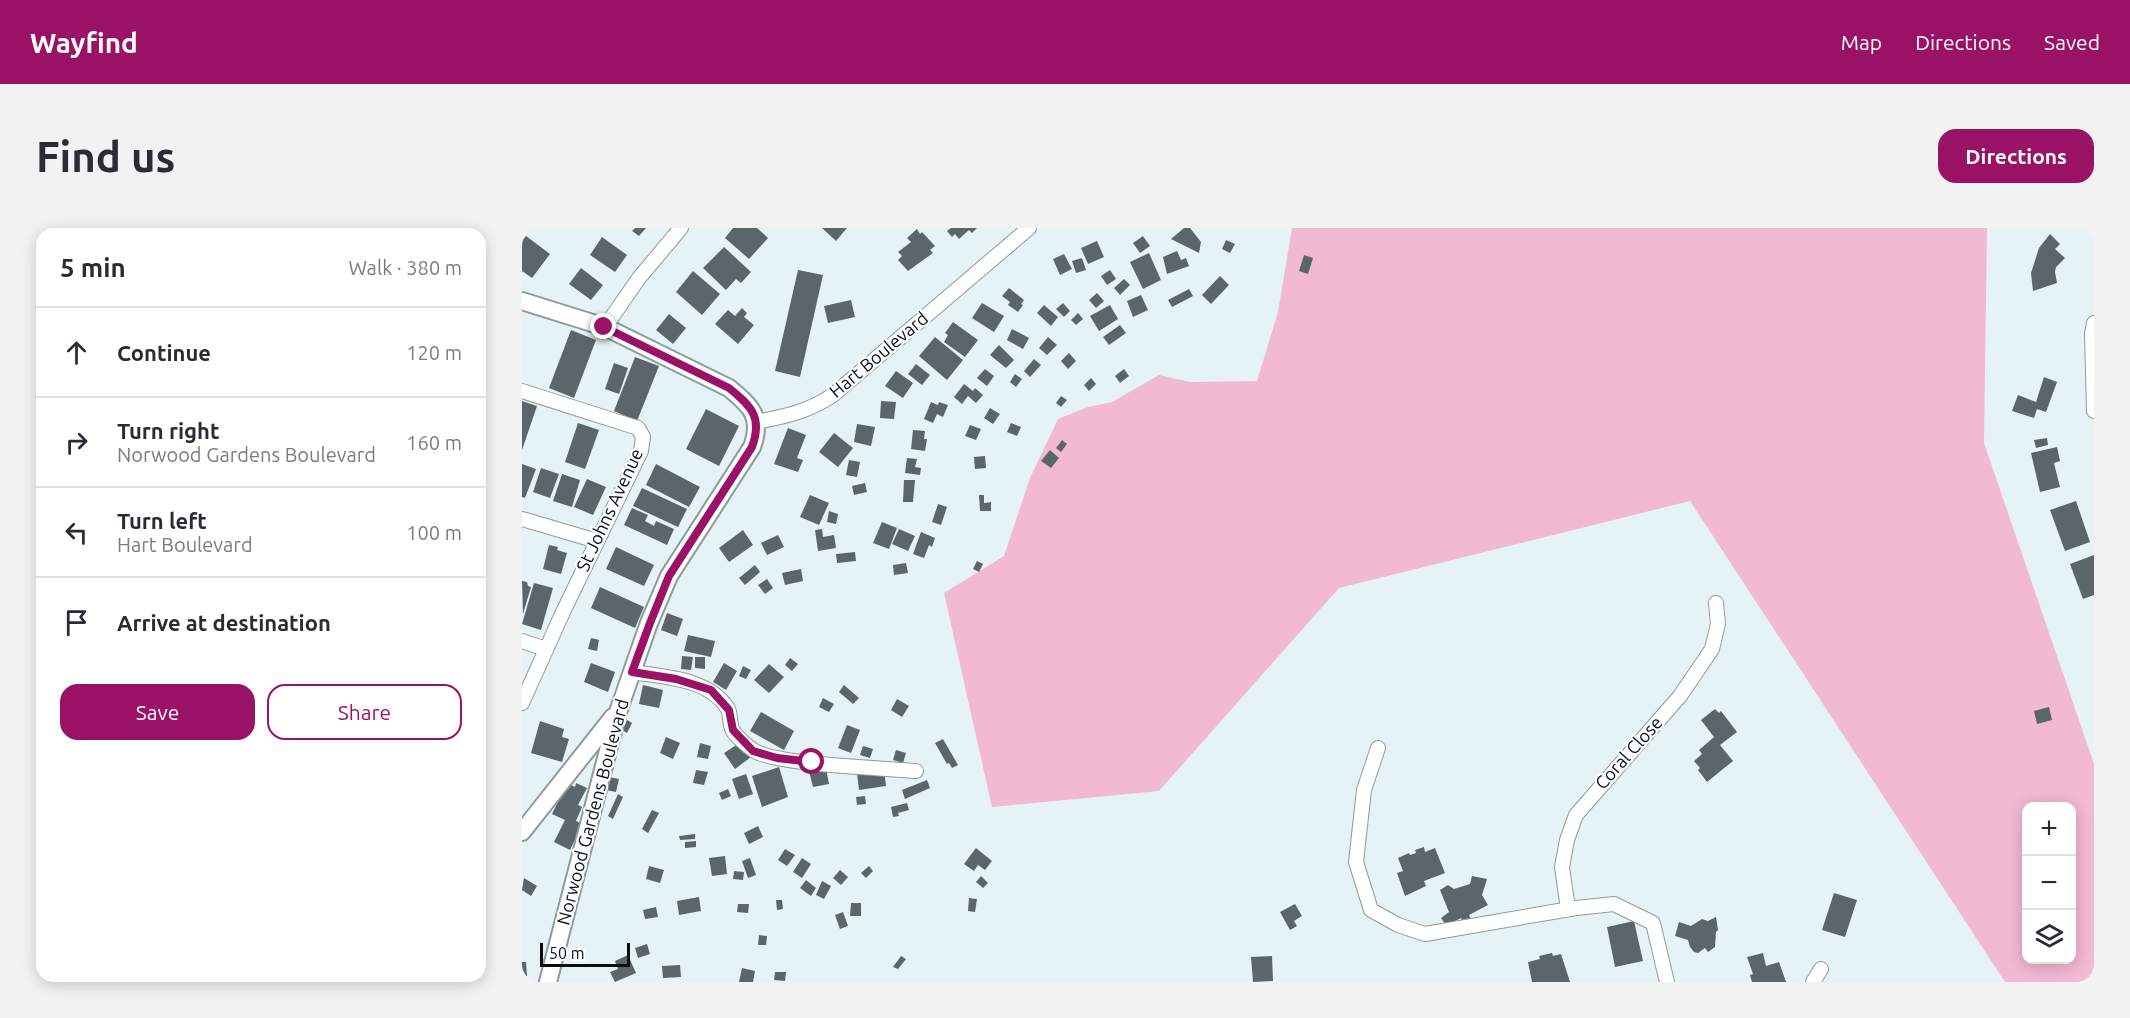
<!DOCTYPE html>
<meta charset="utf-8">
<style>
body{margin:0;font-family:Ubuntu,sans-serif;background:#f2f2f3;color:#2b2b33}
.controls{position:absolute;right:18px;bottom:18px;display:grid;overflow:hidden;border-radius:12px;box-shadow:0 3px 15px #0003}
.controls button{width:54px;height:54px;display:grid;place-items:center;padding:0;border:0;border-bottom:2px solid #e1e1e2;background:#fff;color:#2b2b33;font:30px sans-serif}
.scale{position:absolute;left:18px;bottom:15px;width:90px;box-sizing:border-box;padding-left:6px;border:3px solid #090e0f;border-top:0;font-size:16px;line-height:21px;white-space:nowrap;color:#090e0f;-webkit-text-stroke:4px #fbfeff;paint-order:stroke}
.stop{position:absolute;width:18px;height:18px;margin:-14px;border:4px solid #9a1265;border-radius:50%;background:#fff}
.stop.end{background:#9a1265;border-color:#fff;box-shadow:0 2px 6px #0008}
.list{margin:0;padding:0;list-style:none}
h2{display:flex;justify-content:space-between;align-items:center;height:78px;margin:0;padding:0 24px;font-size:26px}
h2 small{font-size:20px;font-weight:400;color:#7c7c81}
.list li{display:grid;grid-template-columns:39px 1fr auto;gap:18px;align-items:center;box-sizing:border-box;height:90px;padding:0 24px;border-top:2px solid #e1e1e2}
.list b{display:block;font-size:22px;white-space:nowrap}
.list p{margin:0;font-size:20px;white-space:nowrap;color:#7c7c81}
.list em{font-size:20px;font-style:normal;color:#7c7c81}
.actions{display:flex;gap:12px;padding:18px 24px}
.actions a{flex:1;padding:14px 0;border:2px solid #9a1265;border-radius:18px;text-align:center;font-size:21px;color:#9a1265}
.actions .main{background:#9a1265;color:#fff}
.icon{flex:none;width:33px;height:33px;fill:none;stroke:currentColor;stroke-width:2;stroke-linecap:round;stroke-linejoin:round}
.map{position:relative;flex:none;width:1572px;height:754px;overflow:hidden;border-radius:18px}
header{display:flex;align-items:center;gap:36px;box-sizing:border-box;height:84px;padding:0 30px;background:#9a1265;color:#fff}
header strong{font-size:28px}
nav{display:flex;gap:33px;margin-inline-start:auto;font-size:21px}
.intro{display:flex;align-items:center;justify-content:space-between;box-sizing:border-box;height:144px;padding:0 36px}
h1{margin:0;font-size:42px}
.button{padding:15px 27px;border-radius:18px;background:#9a1265;color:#fff;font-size:21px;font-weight:700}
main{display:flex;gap:36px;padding:0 36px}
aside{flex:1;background:#fff;border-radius:18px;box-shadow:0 3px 15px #0003}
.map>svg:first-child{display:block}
.green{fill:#f1b9d2;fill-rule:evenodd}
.building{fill:#5a6669}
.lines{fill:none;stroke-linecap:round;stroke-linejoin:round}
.minor-casing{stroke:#8d9b9e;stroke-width:16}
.tertiary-casing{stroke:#8d9b9e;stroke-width:20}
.minor{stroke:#fff;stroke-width:14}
.tertiary{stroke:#fff;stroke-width:16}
.route{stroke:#9a1265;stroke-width:8}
.labels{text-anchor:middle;stroke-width:4.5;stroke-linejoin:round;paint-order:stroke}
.street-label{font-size:18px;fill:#090e0f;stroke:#fbfeff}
</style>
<header>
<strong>Wayfind</strong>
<nav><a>Map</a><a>Directions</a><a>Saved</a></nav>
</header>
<div class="intro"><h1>Find us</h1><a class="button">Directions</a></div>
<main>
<aside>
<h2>5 min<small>Walk · 380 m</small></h2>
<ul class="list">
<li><svg class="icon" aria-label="ahead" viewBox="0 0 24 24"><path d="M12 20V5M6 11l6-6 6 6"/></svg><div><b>Continue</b></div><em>120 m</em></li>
<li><svg class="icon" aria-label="right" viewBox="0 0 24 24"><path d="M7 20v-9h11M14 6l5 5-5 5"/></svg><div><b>Turn right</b><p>Norwood Gardens Boulevard</p></div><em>160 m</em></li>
<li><svg class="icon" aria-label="left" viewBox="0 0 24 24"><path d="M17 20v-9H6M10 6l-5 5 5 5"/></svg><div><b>Turn left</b><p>Hart Boulevard</p></div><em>100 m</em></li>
<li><svg class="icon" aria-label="arrive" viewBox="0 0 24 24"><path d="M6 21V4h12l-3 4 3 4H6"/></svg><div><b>Arrive at destination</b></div></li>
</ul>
<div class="actions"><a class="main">Save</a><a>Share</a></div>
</aside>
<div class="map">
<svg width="1572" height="754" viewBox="0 0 1572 754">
<rect width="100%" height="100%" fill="#e5f3f7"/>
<path class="green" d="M770,0h695l-3,215 110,321v218h-89l-315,-481 -351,87 -180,203 -167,16 -48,-214 60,-37 26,-78 28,-59 30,-12 24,-5 47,-27 31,7 67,-1 21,-69zM1504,578h46v154h-46z"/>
<g class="building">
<polygon points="113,0 124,0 117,8 110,3"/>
<polygon points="211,0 235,0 246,10 227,31 203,10"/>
<polygon points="300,0 325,0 314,13"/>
<polygon points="429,0 455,0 450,5 447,2 437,11 433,6 430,9 425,3"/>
<polygon points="662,0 668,0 679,14 677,25 649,11"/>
<polygon points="395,1 398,6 400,4 413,18 408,22 411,25 386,43 376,32 380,28 376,24 389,14 385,10"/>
<polygon points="1528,6 1538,16 1533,21 1543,30 1534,39 1533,44 1535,55 1511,63 1509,45 1517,20"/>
<polygon points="4,8 28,26 10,50 0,43 0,13"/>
<polygon points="621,8 628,18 618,25 611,15"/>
<polygon points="80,9 105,27 93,44 68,27"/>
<polygon points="704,12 713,16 708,25 700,21"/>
<polygon points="575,13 582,29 566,36 559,20"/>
<polygon points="202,19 229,44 219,55 214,51 204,62 181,40"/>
<polygon points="655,23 659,32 664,30 667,38 645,46 641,29"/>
<polygon points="627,25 639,52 621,61 608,34"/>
<polygon points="542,26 550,41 538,47 531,31"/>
<polygon points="782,27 791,30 786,46 777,43"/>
<polygon points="560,30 564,42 554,45 550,33"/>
<polygon points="59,40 81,57 69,72 47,56"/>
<polygon points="276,42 301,47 278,149 253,143"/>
<polygon points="588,42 594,51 585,57 579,48"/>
<polygon points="171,43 198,66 180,87 154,64"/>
<polygon points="698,48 707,57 689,76 680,67"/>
<polygon points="602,51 608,57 598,67 592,60"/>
<polygon points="487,60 502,72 499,76 501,77 496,84 486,77 488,74 480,68"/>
<polygon points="667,61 671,68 650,79 646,72"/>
<polygon points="575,65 582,73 574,80 567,72"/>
<polygon points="619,67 626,82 611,89 605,73"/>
<polygon points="329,72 333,89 306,95 302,78"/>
<polygon points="460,75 482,88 472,104 450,90"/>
<polygon points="541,75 548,83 542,89 534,81"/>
<polygon points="522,77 536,89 529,98 515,85"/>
<polygon points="588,77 596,91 577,103 568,88"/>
<polygon points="220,80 225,85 222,89 232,97 216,116 193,96 206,82 213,88"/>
<polygon points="556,85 561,91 554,97 549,92"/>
<polygon points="147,86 164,100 151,116 134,102"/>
<polygon points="431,94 456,112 443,129 422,114 426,107 423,105"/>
<polygon points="598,97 604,105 587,117 581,109"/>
<polygon points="490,101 507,110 501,121 485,112"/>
<polygon points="49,102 74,112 52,170 27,160"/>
<polygon points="413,109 441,132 425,152 397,128"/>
<polygon points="526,109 535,117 525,127 517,120"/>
<polygon points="477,117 492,132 484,140 468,127"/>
<polygon points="547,125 554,133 546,141 539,133"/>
<polygon points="113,129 137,138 115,193 92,183"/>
<polygon points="512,131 519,137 508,149 502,143"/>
<polygon points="92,135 106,140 97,166 83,161"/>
<polygon points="394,136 408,147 400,157 386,146"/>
<polygon points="463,141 472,148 465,158 455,150"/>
<polygon points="602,141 607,148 598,155 593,148"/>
<polygon points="374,143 391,155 381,170 363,158"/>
<polygon points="493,146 500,151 494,159 488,154"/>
<polygon points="1522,149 1535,154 1524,184 1515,181 1512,190 1490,183 1496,167 1514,174"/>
<polygon points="569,150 574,156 567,163 562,157"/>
<polygon points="442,156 451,163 453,160 461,167 454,175 446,168 440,176 432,169"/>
<polygon points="539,168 545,172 539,179 534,175"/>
<polygon points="0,173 15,178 0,222"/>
<polygon points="359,173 374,174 372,191 358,190"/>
<polygon points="409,174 416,177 417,174 426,177 421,189 415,186 411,195 402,191"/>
<polygon points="468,180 478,186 471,196 462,190"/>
<polygon points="184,181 217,198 197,238 164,221"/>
<polygon points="56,195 77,202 63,241 43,234"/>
<polygon points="489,195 499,199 495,208 485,204"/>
<polygon points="335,196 353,199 349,218 332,214"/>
<polygon points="448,197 459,201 454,212 443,208"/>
<polygon points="266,200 284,207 275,230 281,232 276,244 252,236"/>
<polygon points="391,202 403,203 402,211 405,211 403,223 389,221"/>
<polygon points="312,205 331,220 316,239 297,224"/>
<polygon points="1525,210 1526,217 1514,220 1512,212"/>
<polygon points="540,212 545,216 539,224 534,220"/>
<polygon points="1535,219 1538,233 1532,235 1538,259 1518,264 1509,225"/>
<polygon points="528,222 537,230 529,240 519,233"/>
<polygon points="463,228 464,240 453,241 452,229"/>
<polygon points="385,230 395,231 393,239 399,240 398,247 383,245"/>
<polygon points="327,232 338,234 335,249 324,247"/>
<polygon points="0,236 14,241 3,270 0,269"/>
<polygon points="134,236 178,259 167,279 124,257"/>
<polygon points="19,240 37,246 28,270 11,264"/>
<polygon points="40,246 58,252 50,279 31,273"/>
<polygon points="65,251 84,259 71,287 52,279"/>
<polygon points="382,252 393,252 391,274 381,274"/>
<polygon points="343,255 345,264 332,267 330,258"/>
<polygon points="120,260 165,281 156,299 111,278"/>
<polygon points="288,267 307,275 297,297 278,289"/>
<polygon points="457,267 462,267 462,275 469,274 469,283 458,283"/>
<polygon points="1554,273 1568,314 1543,323 1528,282"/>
<polygon points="416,276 425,279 419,297 410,294"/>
<polygon points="110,280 126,287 123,293 132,298 134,293 152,301 145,317 102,297"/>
<polygon points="307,283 316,286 314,296 305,294"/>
<polygon points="360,294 375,300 367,321 351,315"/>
<polygon points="300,301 301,309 312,307 314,320 296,323 293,302"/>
<polygon points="377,301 393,308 386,323 370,316"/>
<polygon points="221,302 231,317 207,334 197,320"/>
<polygon points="399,304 413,310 410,319 407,317 402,330 391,326"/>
<polygon points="256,307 262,319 245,327 239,315"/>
<polygon points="27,317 36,319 35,322 45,325 39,346 21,341"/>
<polygon points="94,319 132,337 122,358 84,341"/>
<polygon points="333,324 334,333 315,335 314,326"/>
<polygon points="1572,327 1572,367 1561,371 1548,336"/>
<polygon points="455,333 461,336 457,344 451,341"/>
<polygon points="384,335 386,345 372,347 371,337"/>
<polygon points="233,337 238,344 223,357 217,350"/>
<polygon points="279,341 281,353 263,357 260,345"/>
<polygon points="245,351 251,360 243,366 236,357"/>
<polygon points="0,353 5,354 6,358 9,359 1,386"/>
<polygon points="12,355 31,360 19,402 0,396"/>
<polygon points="78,359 122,379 113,400 69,380"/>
<polygon points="145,385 161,391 155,408 139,402"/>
<polygon points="166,407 193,413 189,429 162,423"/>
<polygon points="69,410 77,412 75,423 66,421"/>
<polygon points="160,428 171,429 169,442 159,441"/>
<polygon points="173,429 183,429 183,441 173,440"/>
<polygon points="268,430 276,436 270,443 263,437"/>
<polygon points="69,435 93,444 86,464 62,454"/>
<polygon points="202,435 215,443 204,462 191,454"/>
<polygon points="247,436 262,449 247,465 232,452"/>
<polygon points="221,438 229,442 224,451 217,448"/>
<polygon points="121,457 141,462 137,480 117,476"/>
<polygon points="322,457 337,470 331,476 317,464"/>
<polygon points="301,470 312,476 307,484 297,479"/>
<polygon points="375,471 387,478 380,489 369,482"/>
<polygon points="1527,479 1530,492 1515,496 1512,483"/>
<polygon points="1193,481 1197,485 1199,483 1215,504 1198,517 1211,533 1185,554 1176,542 1178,540 1172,533 1180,526 1177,522 1192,509 1179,492"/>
<polygon points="239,484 272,503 262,522 228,503"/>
<polygon points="105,492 110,495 105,505 100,502"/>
<polygon points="18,493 42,501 40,509 47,511 40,534 9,525"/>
<polygon points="325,497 338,502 329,525 316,520"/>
<polygon points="144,509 158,515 151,531 138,525"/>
<polygon points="421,511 436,537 430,540 427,535 425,536 413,515"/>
<polygon points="219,514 229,529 213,541 202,525"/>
<polygon points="178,515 189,518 186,531 175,529"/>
<polygon points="341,518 351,521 348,530 338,527"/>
<polygon points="374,522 384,525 381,535 371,532"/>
<polygon points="257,539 266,569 240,579 230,548"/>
<polygon points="304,540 307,556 291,559 287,543"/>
<polygon points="362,541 364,558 337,562 335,545"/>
<polygon points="174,542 186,544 182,557 171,555"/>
<polygon points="224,546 231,566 217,571 210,551"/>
<polygon points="87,549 97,551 94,564 84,562"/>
<polygon points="405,552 408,560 383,571 380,562"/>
<polygon points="45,555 53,559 54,555 65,560 56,577 60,579 54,593 61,596 48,622 32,614 43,592 30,586"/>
<polygon points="206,561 209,568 200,572 197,565"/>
<polygon points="96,566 101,569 91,591 86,588"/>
<polygon points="343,568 344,576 335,577 334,569"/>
<polygon points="385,575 387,582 376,585 377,588 371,589 369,579"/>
<polygon points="130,582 137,585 126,605 120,601"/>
<polygon points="236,598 241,609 227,616 222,605"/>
<polygon points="173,606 173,611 158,612 157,608"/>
<polygon points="174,613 174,619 163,620 163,614"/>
<polygon points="902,619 903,624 913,620 923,645 902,653 904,658 883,668 875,645 881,643 876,630 887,625 888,627 894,625 893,622"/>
<polygon points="454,620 470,633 463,642 456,637 452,643 442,636"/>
<polygon points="263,621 273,627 265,638 256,632"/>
<polygon points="203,628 205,646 190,648 187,630"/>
<polygon points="228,630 234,647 226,650 220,633"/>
<polygon points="280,630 289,636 280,650 271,644"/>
<polygon points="127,638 142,642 138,655 124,651"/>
<polygon points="347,638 351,643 344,650 339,645"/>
<polygon points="318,642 326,649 319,657 311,650"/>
<polygon points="212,643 222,644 221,652 211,651"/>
<polygon points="459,648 466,655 461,660 454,654"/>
<polygon points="950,648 965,651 960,667 966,677 947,687 950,693 942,697 939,690 933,693 934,696 926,700 919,690 927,684 918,662 926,657 932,661 948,656"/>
<polygon points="2,650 15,658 9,668 0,662"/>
<polygon points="284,652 294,660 289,668 278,660"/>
<polygon points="300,653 309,658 302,671 294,667"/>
<polygon points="1312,665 1335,672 1323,709 1300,702"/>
<polygon points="177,669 179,683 157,687 155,673"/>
<polygon points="447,670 455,671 453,684 446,683"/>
<polygon points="254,672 260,672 261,681 255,682"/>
<polygon points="329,675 339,675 339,688 328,688"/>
<polygon points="216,676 227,676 226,685 215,684"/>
<polygon points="773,676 780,688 772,693 775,698 768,702 758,684"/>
<polygon points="134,679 136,689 123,691 121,682"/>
<polygon points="321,684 326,698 318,701 313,687"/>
<polygon points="1194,689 1196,702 1194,704 1193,719 1186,724 1183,720 1176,725 1172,724 1168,719 1166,712 1153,708 1157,694 1169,698 1180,691 1186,693"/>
<polygon points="1112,693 1121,733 1093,739 1085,699"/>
<polygon points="237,707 245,708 244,717 236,717"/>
<polygon points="125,716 128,726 116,730 113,720"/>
<polygon points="1030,725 1031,728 1039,726 1048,754 1010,754 1006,734 1018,731 1017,728"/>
<polygon points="1241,725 1244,738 1257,734 1264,754 1230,754 1228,747 1231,746 1225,729"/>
<polygon points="106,727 114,745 93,754 88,744 96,741 93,733"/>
<polygon points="379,728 384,731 376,741 371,739"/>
<polygon points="750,728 751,753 731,754 729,729"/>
<polygon points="0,734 4,734 5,748 0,748"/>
<polygon points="158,737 159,749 141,750 140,738"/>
<polygon points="220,740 233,743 231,754 217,754"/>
<polygon points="253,744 264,744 263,753 252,752"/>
</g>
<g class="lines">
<g class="minor-casing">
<g id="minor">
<polyline points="1572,95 1570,106 1572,183"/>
<polyline points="83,99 117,50 159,0"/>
<polyline points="0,163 116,200 121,209 119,223 41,384 0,475"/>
<path d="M235,194c28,-6 51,-10 76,-27l196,-167"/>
<polyline points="0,291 75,313"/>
<polyline points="0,413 24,421"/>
<path d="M110,444c32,5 77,6 96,37 3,6 1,15 5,22 4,6 14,15 20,19 21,15 132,18 163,21"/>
<polyline points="856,520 842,562 834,634 849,682 876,697 903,706 1054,680 1092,676 1131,695 1145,754"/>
<polyline points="1046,681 1040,639 1045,612 1054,587 1158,468 1190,421 1196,396 1194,375"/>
<polyline points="1291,754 1299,741"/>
</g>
</g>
<g class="tertiary-casing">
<g id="tertiary">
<path d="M0,73l83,26 124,61c22,18 34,29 23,59l-83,129 -20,47 -31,89 -70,270"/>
<polyline points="0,604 91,489"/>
</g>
</g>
<use href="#minor" class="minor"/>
<use href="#tertiary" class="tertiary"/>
</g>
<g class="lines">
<path class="route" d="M82,99l125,61c22,18 34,29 23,59l-83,129 -19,47 -18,49 44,7 35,11 18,20 4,20 20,21 24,7 35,4"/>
</g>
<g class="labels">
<g class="street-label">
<text transform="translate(357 127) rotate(-40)" y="6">Hart Boulevard</text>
<text transform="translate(88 282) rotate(-65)" y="6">St Johns Avenue</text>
<text transform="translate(1107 525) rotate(-48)" y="6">Coral Close</text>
<text transform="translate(71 584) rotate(-75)" y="6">Norwood Gardens Boulevard</text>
</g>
</g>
</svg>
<div class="controls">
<button>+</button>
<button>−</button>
<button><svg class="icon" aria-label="layers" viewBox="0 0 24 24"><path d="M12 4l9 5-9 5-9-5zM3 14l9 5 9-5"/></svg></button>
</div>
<div class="scale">50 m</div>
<div class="stop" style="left:290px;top:534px"></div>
<div class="stop end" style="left:82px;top:99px"></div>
</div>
</main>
